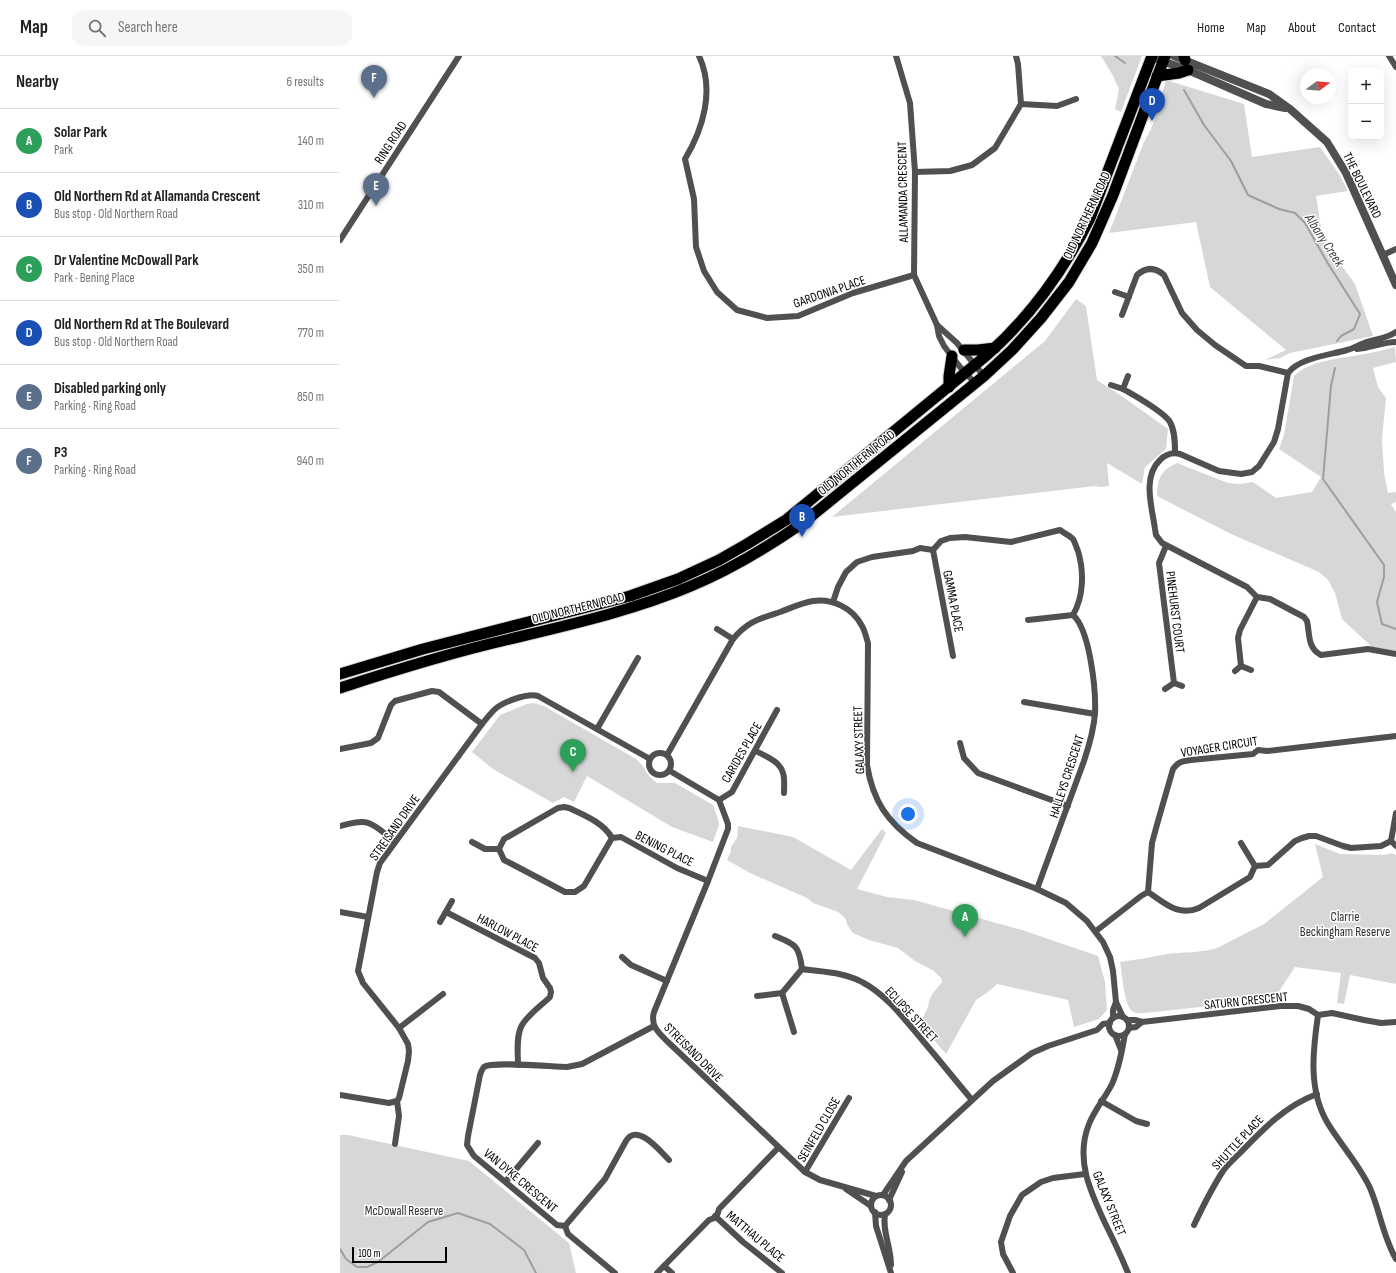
<!DOCTYPE html>
<meta charset="utf-8">
<style>
body{margin:0;font-family:"Sofia Sans Condensed",sans-serif;background:#f6f6f6;color:#202124}
.controls{position:absolute;right:12px;top:12px;display:grid;overflow:hidden;border-radius:8px;box-shadow:0 4px 16px #0002}
.controls button{width:36px;height:36px;display:grid;place-items:center;padding:0;border:0;border-bottom:1px solid #e0e0e0;background:#fff;color:#202124;font:20px sans-serif}
.compass{position:absolute;left:960px;top:12px;width:36px;height:36px;border-radius:50%;background:#fff;box-shadow:0 4px 16px #0002;rotate:74deg}
.scale{position:absolute;left:12px;bottom:10px;width:95px;box-sizing:border-box;padding-left:4px;border:2px solid #000;border-top:0;font-size:11px;line-height:14px;white-space:nowrap;color:#000;-webkit-text-stroke:3px #fff;paint-order:stroke}
.you{position:absolute;left:568px;top:758px;width:14px;height:14px;margin:-10px;border:3px solid #fff;border-radius:50%;background:#1a73e8;box-shadow:0 0 0 6px #1a73e833}
.badge{display:grid;place-items:center;width:26px;height:26px;border-radius:50%;background:#000;color:#fff;font-size:13px;font-weight:700}
.pin{position:absolute;translate:-50% -33px;filter:drop-shadow(0 1px 2px #0008)}
.pin::after{content:'';position:absolute;top:21px;width:14px;height:12px;background:inherit;clip-path:polygon(0 0,100% 0,50% 100%)}
.list{margin:0;padding:0;list-style:none}
h2{display:flex;justify-content:space-between;align-items:center;height:52px;margin:0;padding:0 16px;font-size:17px}
h2 small{font-size:13px;font-weight:400;color:#757577}
.list li{display:grid;grid-template-columns:26px 1fr auto;gap:12px;align-items:center;box-sizing:border-box;height:64px;padding:0 16px;border-top:1px solid #e0e0e0}
.list b{display:block;font-size:15px;white-space:nowrap}
.list p{margin:0;font-size:13px;white-space:nowrap;color:#757577}
.list em{font-size:13px;font-style:normal;color:#757577}
.icon{flex:none;width:22px;height:22px;fill:none;stroke:currentColor;stroke-width:2;stroke-linecap:round;stroke-linejoin:round}
.map{position:relative;flex:none;width:1056px;height:1217px;overflow:hidden}
header{display:flex;align-items:center;gap:24px;box-sizing:border-box;height:56px;padding:0 20px;background:#fff;border-bottom:1px solid #e0e0e0}
header strong{font-size:19px}
nav{display:flex;gap:22px;margin-inline-start:auto;font-size:14px}
.search{width:280px;height:36px;background:#f6f6f6;display:flex;align-items:center;gap:10px;box-sizing:border-box;padding:0 14px;border-radius:12px;color:#757577;font-size:15px}
main{display:flex}
aside{flex:1;background:#fff}
.map>svg:first-child{display:block}
.green{fill:#d7d7d7}
.lines{fill:none;stroke-linecap:round;stroke-linejoin:round}
.stream{stroke:#9e9e9e;stroke-width:2}
.trunk-casing{stroke:#dbdbdb;stroke-width:13}
.minor{stroke:#505050;stroke-width:6}
.tertiary{stroke:#505050;stroke-width:8}
.trunk{stroke:#000;stroke-width:11}
.labels{text-anchor:middle;stroke-width:3;stroke-linejoin:round;paint-order:stroke}
.street-label{font-size:13px;fill:#000;stroke:#fff}
.park-label{font-size:13px;fill:#2e2e2e;stroke:#fff}
.water-label{font-size:14px;font-style:italic;fill:#3f3f3f;stroke:#fff}
</style>
<header>
<strong>Map</strong>
<div class="search"><svg class="icon" aria-label="search" viewBox="0 0 24 24"><circle cx="10" cy="10" r="6"/><path d="M15 15l6 6"/></svg>Search here</div>
<nav><a>Home</a><a>Map</a><a>About</a><a>Contact</a></nav>
</header>
<main>
<aside>
<h2>Nearby<small>6 results</small></h2>
<ul class="list">
<li><span class="badge" style="background:#2e9e5b">A</span><div><b>Solar Park</b><p>Park</p></div><em>140 m</em></li>
<li><span class="badge" style="background:#1a4fb4">B</span><div><b>Old Northern Rd at Allamanda Crescent</b><p>Bus stop · Old Northern Road</p></div><em>310 m</em></li>
<li><span class="badge" style="background:#2e9e5b">C</span><div><b>Dr Valentine McDowall Park</b><p>Park · Bening Place</p></div><em>350 m</em></li>
<li><span class="badge" style="background:#1a4fb4">D</span><div><b>Old Northern Rd at The Boulevard</b><p>Bus stop · Old Northern Road</p></div><em>770 m</em></li>
<li><span class="badge" style="background:#5c6f8a">E</span><div><b>Disabled parking only</b><p>Parking · Ring Road</p></div><em>850 m</em></li>
<li><span class="badge" style="background:#5c6f8a">F</span><div><b>P3</b><p>Parking · Ring Road</p></div><em>940 m</em></li>
</ul>
</aside>
<div class="map">
<svg width="1056" height="1217" viewBox="0 0 1056 1217">
<rect width="100%" height="100%" fill="#fff"/>
<g class="green">
<polygon points="761,0 802,0 781,56 775,53 779,33 772,18"/>
<polygon points="826,24 904,48 912,101 980,91 999,118 1008,135 976,140 983,184 1015,228 1033,280 950,297 940,302 925,304 946,294 870,231 856,166 769,177 804,86 811,73 816,60"/>
<polygon points="736,243 746,250 757,324 786,343 828,373 826,393 805,411 802,428 767,407 769,430 761,431 755,430 492,461 705,285"/>
<path d="M1055,291l1,15 -23,6 5,19 8,11 -4,41 2,34 4,20 8,-1v10l-5,2 5,8v139l-24,-4 -30,-28 -7,-26 -7,-13 -9,-8 -88,-38 -74,-38c1,-18 3,-25 20,-33l51,20 12,1 13,-2 23,16 36,-6 9,-15 -42,-28 5,-14 10,-59c16,-16 49,-18 71,-22 10,-2 20,-4 30,-7z"/>
<polygon points="194,647 204,650 296,703 302,709 309,720 317,727 335,727 373,749 378,763 379,769 373,786 332,771 247,720 234,746 224,741 213,747 153,713 132,696 160,659 187,648"/>
<polygon points="398,770 453,781 511,814 542,773 546,777 517,833 547,841 574,844 682,874 758,900 765,926 767,954 759,963 734,971 728,944 657,928 648,936 636,944 606,998 580,968 588,951 589,945 593,937 602,926 601,922 594,915 575,905 558,892 529,884 513,877 508,870 505,862 498,856 473,847 467,842 410,817 387,804 391,795 391,791 397,782"/>
<path d="M975,788l25,10 44,1 8,-2 4,2v129l-46,-9 -6,29 -7,-1 4,-30 -46,-6 -21,32 -120,13c-6,0 -17,3 -22,-1 -8,-6 -10,-38 -12,-49 16,-2 31,-5 47,-8 16,-2 34,-1 50,-6l47,-24 59,-47z"/>
<polygon points="0,1079 8,1079 129,1105 229,1187 236,1217 0,1217"/>
</g>
<g class="lines">
<g class="stream">
<polyline points="775,0 785,7"/>
<polyline points="844,34 864,69 891,105 908,139 939,153 955,157 965,167 987,206 1020,258 1014,273 1001,280 997,285"/>
<polyline points="995,312 991,330 983,423 1044,509 1044,521 1037,546 1042,568 1056,573"/>
<polyline points="0,1193 6,1203 17,1211 27,1211 38,1206 88,1166 118,1157 150,1168 184,1194 196,1217"/>
</g>
<g class="trunk-casing">
<g id="trunk">
<polyline points="844,0 845,4"/>
<polyline points="817,20 839,17 848,14"/>
<polyline points="624,294 638,294 655,292"/>
<polyline points="609,331 609,320 612,300"/>
<path d="M0,618l83,-25 207,-53 48,-17 41,-19 28,-16 39,-24 201,-165c44,-39 77,-85 103,-137l62,-162"/>
<path d="M0,632c55,-18 110,-35 166,-48 62,-15 126,-29 185,-54 41,-17 77,-39 113,-64l180,-146 28,-26 29,-32 28,-36 13,-22 10,-17 21,-48 52,-139"/>
</g>
</g>
<g class="minor">
<path d="M359,0c16,34 4,73 -14,103l9,40 2,48 8,24 13,21 20,18 30,8 31,-2 55,-23 61,-18"/>
<polyline points="556,0 570,47 575,116 574,219 597,269 599,280 604,290 620,311 635,327"/>
<polyline points="1049,0 1056,11"/>
<polyline points="681,48 717,50 736,43"/>
<polyline points="575,116 610,115 632,109 655,92 681,48 678,8 676,0"/>
<polyline points="0,184 119,0"/>
<polyline points="1043,199 1056,193"/>
<polyline points="775,236 789,241"/>
<path d="M782,259l15,-40c9,-8 18,-8 27,0l18,38 15,17 18,15 31,21h13l29,7"/>
<polyline points="597,269 617,287 644,320"/>
<path d="M1056,276c-10,7 -21,7 -32,11 -6,2 -11,6 -17,7 -17,5 -48,8 -59,23l-10,56 -4,13 -15,24 -7,6 -11,2 -22,-3 -39,-17c-8,-2 -14,0 -20,6 -18,17 -8,47 -5,69l1,6 6,8 85,44 10,10 13,2 34,18 3,4c3,13 0,27 14,34l47,-6 28,5"/>
<path d="M1017,293c13,-1 26,-7 39,-7"/>
<polyline points="771,329 783,333 788,320"/>
<path d="M783,333c12,7 40,22 47,33 5,9 5,21 5,31"/>
<polyline points="826,490 819,507 834,627"/>
<polyline points="593,494 613,600"/>
<path d="M493,546l5,-15 8,-15 11,-10 15,-5 41,-6 7,-3 13,2 8,-9 9,-3 15,-1 46,5 49,-12c4,3 10,6 13,9 2,3 3,8 5,12 6,20 6,45 -5,64 17,15 23,75 22,98 -1,16 -6,33 -11,48l-47,128"/>
<polyline points="688,564 733,559"/>
<polyline points="377,573 393,583"/>
<polyline points="901,610 898,582 900,574 917,541"/>
<polyline points="895,615 901,610 911,614"/>
<polyline points="825,633 834,627 842,630"/>
<polyline points="684,646 755,658"/>
<polyline points="257,673 298,602"/>
<polyline points="620,687 624,702 638,717 728,750"/>
<polyline points="0,693 31,687 38,682 51,649 55,645 92,635 99,636 142,668"/>
<path d="M416,695c9,5 24,10 27,22 2,6 1,14 1,20"/>
<circle cx="320" cy="708" r="11"/>
<path d="M327,699l66,-116c15,-18 26,-20 47,-27 11,-4 21,-9 33,-11 19,-3 40,7 49,25 3,5 4,11 6,17l-1,122c6,36 20,57 50,78l120,46 29,14 21,18 16,21 7,15 3,14 3,31 7,15"/>
<path d="M330,715l49,29 9,24v5l-20,52 -54,131c-4,14 5,21 14,30l137,130 15,8 56,16"/>
<polyline points="379,744 392,736 437,654"/>
<path d="M0,770c7,-2 15,-4 22,-4 12,0 24,13 33,20"/>
<path d="M272,782l-28,48 -9,6h-10l-55,-29 -6,-3 -5,-11 5,-10 54,-31 6,-1 5,1c15,7 35,15 43,30l9,-1 56,31 31,13"/>
<polyline points="1051,785 1056,757"/>
<polyline points="132,786 145,793 159,793"/>
<polyline points="901,787 915,810"/>
<path d="M808,836l4,-49 6,-22 15,-52c5,-7 9,-8 18,-9l62,-6 5,-4 9,1 129,-15"/>
<path d="M808,836c17,11 30,25 51,16l51,-31 5,-11 13,-1 27,-24 7,-3 7,-2h7l27,10 8,2 30,-2 10,-5 5,5"/>
<polyline points="0,856 28,861"/>
<path d="M106,856l89,46 4,5 4,15 7,10 1,4 -1,5c-8,8 -25,20 -29,30 -5,11 -3,26 -3,38"/>
<polyline points="100,866 112,845"/>
<polyline points="756,875 801,840 808,836"/>
<path d="M435,880c21,9 24,9 27,33"/>
<polyline points="282,901 291,909 327,925"/>
<path d="M462,913c20,3 42,3 60,13 25,13 43,38 61,59 17,20 33,40 49,59"/>
<polyline points="442,937 454,976"/>
<polyline points="417,940 442,937 462,913"/>
<path d="M978,959c-5,35 -10,74 9,107 13,22 32,42 43,66 10,23 13,49 26,71"/>
<circle cx="779" cy="970" r="10"/>
<polyline points="773,962 773,954 776,946"/>
<polyline points="787,964 795,964 802,966 941,950 958,950 969,953 978,959 992,957 1024,964 1041,967 1056,966"/>
<polyline points="59,972 103,938"/>
<polyline points="789,972 796,971 802,966"/>
<path d="M785,978c-3,17 -6,34 -13,50 -7,14 -17,25 -23,40 -14,35 1,67 16,99 8,16 16,33 23,50"/>
<polyline points="775,979 781,994"/>
<path d="M0,1039l49,8 8,-2 2,-3 9,-37 1,-10 -1,-7 -9,-16 -36,-45 -5,-12 19,-99 3,-9 102,-139c4,-5 8,-10 12,-14 8,-8 33,-17 44,-14l112,63"/>
<polyline points="761,1045 796,1065 807,1068"/>
<polyline points="55,1088 59,1060 57,1045"/>
<polyline points="465,1116 509,1042"/>
<polyline points="166,1125 198,1087"/>
<polyline points="506,1133 531,1150"/>
<polyline points="543,1139 566,1105 653,1025 692,997 708,990 757,974 763,968 770,967"/>
<circle cx="541" cy="1149" r="10"/>
<polyline points="549,1144 562,1116"/>
<polyline points="535,1156 536,1170 551,1217"/>
<path d="M545,1158c-3,18 6,32 6,51"/>
<polyline points="375,1160 403,1186 442,1217"/>
<path d="M854,1169c9,-19 18,-37 29,-54 5,-7 11,-12 17,-18 23,-24 45,-47 77,-59"/>
<path d="M225,1170l40,-47 21,-38c11,-19 34,10 43,19"/>
<polyline points="324,1210 332,1217"/>
<path d="M275,1217l-47,-39 -3,-8 -8,-1 -83,-69 -7,-11 1,-9 12,-61c1,-3 2,-6 4,-8 8,-6 70,0 83,0l15,-3 72,-38"/>
<path d="M317,1217l52,-53c6,-1 9,-5 10,-11l59,-61"/>
<polyline points="673,1217 663,1198 661,1186 670,1160 682,1139 701,1126 713,1122 745,1118"/>
</g>
<g class="tertiary">
<polyline points="834,0 929,38 950,53 987,86 1006,117 1056,229"/>
<polyline points="811,1 848,14 926,48 945,52"/>
</g>
<use href="#trunk" class="trunk"/>
</g>
<g class="labels">
<g class="street-label">
<text transform="translate(50 86) rotate(-57)" y="5">RING ROAD</text>
<text transform="translate(1023 129) rotate(64)" y="5">THE BOULEVARD</text>
<text transform="translate(562 136) rotate(-91)" y="5">ALLAMANDA CRESCENT</text>
<text transform="translate(746 159) rotate(-65)" y="5">OLD NORTHERN ROAD</text>
<text transform="translate(489 235) rotate(-19)" y="5">GARDONIA PLACE</text>
<text transform="translate(516 406) rotate(-39)" y="5">OLD NORTHERN ROAD</text>
<text transform="translate(614 545) rotate(79)" y="5">GAMMA PLACE</text>
<text transform="translate(238 551) rotate(-14)" y="5">OLD NORTHERN ROAD</text>
<text transform="translate(836 556) rotate(83)" y="5">PINEHURST COURT</text>
<text transform="translate(518 684) rotate(-92)" y="5">GALAXY STREET</text>
<text transform="translate(879 690) rotate(-9)" y="5">VOYAGER CIRCUIT</text>
<text transform="translate(401 696) rotate(-60)" y="5">CARIDES PLACE</text>
<text transform="translate(726 720) rotate(-72)" y="5">HALLEYS CRESCENT</text>
<text transform="translate(54 771) rotate(-55)" y="5">STREISAND DRIVE</text>
<text transform="translate(325 792) rotate(27)" y="5">BENING PLACE</text>
<text transform="translate(168 876) rotate(28)" y="5">HARLOW PLACE</text>
<text transform="translate(906 944) rotate(-6)" y="5">SATURN CRESCENT</text>
<text transform="translate(572 958) rotate(47)" y="5">ECLIPSE STREET</text>
<text transform="translate(354 996) rotate(45)" y="5">STREISAND DRIVE</text>
<text transform="translate(478 1073) rotate(-60)" y="5">SEINFELD CLOSE</text>
<text transform="translate(897 1086) rotate(-47)" y="5">SHUTTLE PLACE</text>
<text transform="translate(181 1124) rotate(40)" y="5">VAN DYKE CRESCENT</text>
<text transform="translate(770 1147) rotate(68)" y="5">GALAXY STREET</text>
<text transform="translate(416 1180) rotate(40)" y="5">MATTHAU PLACE</text>
</g>
<g class="park-label">
<text x="1005" y="865">Clarrie<tspan x="1005" dy="15">Beckingham Reserve</tspan></text>
<text x="64" y="1159">McDowall Reserve</text>
</g>
<g class="water-label">
<text transform="translate(985 184) rotate(57)" y="5">Albany Creek</text>
</g>
</g>
</svg>
<div class="controls">
<button>+</button>
<button>−</button>
</div>
<svg class="compass" viewBox="-18 -18 36 36"><path d="M0-13l5 13h-10z" fill="#e53935"/><path d="M0 13l5-13h-10z" fill="#757577"/></svg>
<div class="scale">100 m</div>
<div class="you"></div>
<div class="pin badge" style="left:625px;top:881px;background:#2e9e5b">A</div>
<div class="pin badge" style="left:462px;top:481px;background:#1a4fb4">B</div>
<div class="pin badge" style="left:233px;top:716px;background:#2e9e5b">C</div>
<div class="pin badge" style="left:812px;top:65px;background:#1a4fb4">D</div>
<div class="pin badge" style="left:36px;top:150px;background:#5c6f8a">E</div>
<div class="pin badge" style="left:34px;top:42px;background:#5c6f8a">F</div>
</div>
</main>
